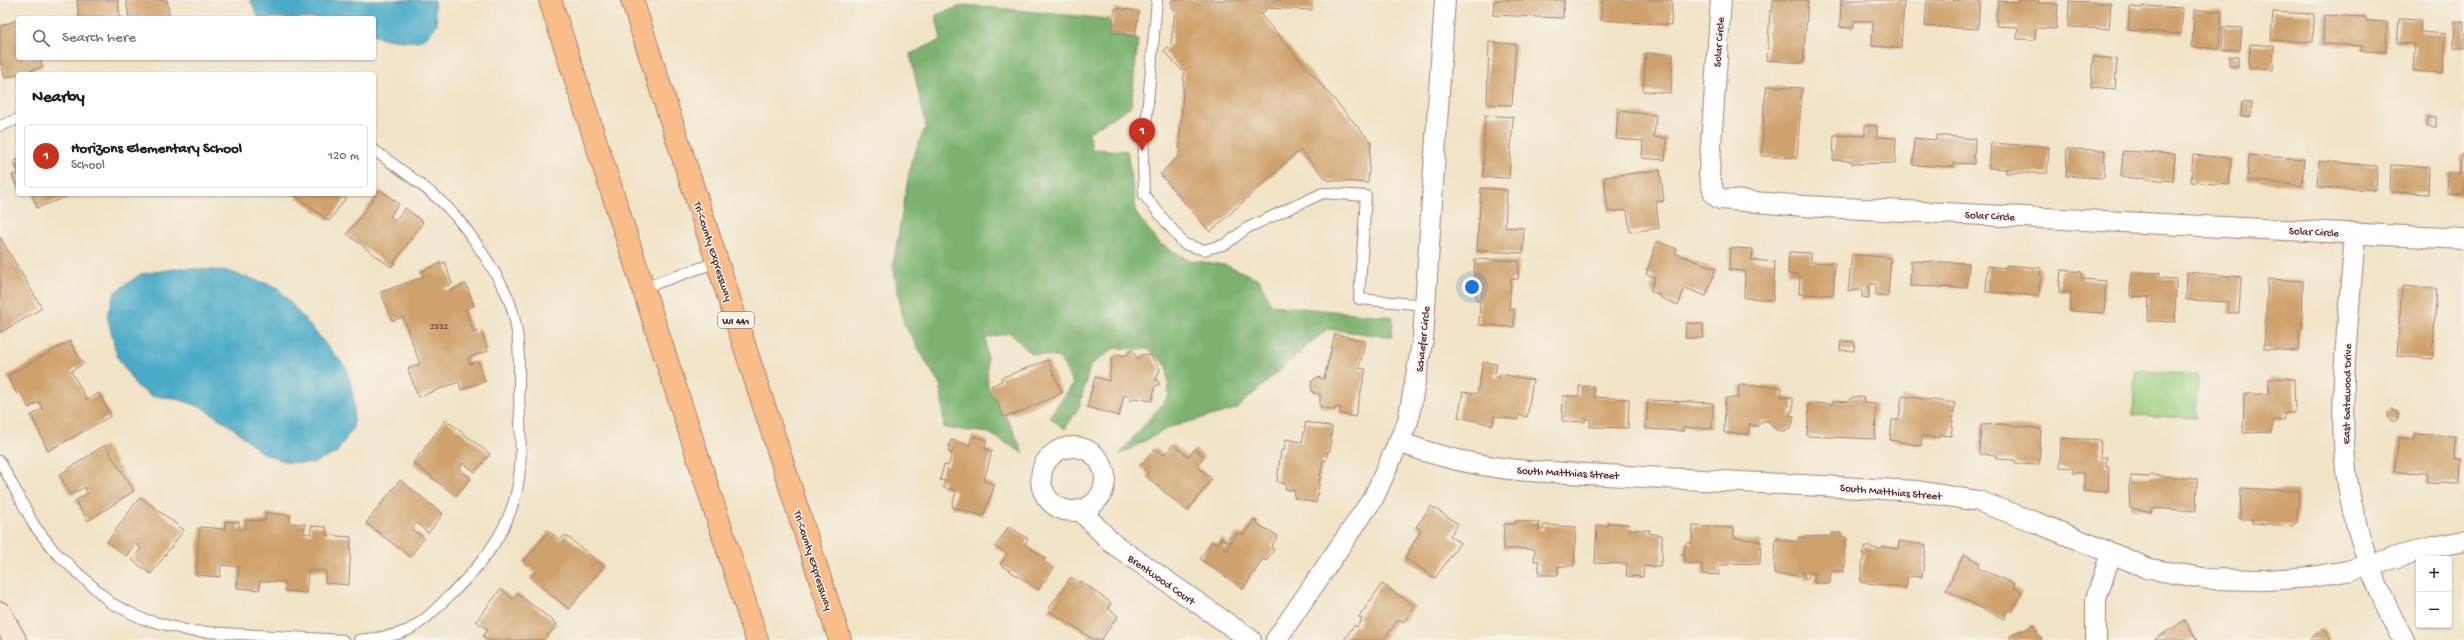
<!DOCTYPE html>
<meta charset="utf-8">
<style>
body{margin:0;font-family:"Gochi Hand",sans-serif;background:#f6f6f6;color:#222}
.controls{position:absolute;right:12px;bottom:12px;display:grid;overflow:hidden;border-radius:4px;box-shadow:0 1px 3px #0004}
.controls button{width:36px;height:36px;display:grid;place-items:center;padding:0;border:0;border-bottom:1px solid #e0e0e0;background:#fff;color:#222;font:20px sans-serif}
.you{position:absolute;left:1472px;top:287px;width:14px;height:14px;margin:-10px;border:3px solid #fff;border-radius:50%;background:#1a73e8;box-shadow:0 0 0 6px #1a73e833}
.badge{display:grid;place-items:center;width:26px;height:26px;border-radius:50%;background:#c8321e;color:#fff;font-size:13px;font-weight:700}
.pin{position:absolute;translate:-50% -33px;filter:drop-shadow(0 1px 2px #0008)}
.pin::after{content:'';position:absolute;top:21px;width:14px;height:12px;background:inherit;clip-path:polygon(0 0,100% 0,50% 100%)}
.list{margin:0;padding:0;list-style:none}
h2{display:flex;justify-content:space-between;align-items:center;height:52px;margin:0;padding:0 16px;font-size:17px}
h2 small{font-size:13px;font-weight:400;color:#767676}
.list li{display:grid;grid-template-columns:26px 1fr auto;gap:12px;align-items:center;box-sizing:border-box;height:64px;margin:0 8px 8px;padding:0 8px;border:1px solid #e0e0e0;border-radius:4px}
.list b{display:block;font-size:15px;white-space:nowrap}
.list p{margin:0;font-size:13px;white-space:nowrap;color:#767676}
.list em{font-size:13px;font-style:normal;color:#767676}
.icon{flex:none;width:22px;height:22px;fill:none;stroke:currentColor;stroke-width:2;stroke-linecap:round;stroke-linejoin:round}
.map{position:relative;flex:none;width:2464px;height:640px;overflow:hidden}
.search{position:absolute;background:#fff;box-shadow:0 1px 3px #0004;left:16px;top:16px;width:360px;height:44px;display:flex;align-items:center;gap:10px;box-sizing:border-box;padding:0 14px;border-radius:4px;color:#767676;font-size:15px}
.panel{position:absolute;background:#fff;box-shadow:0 1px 3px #0004;left:16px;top:72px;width:360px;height:124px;border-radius:4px}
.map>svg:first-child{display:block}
.green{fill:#9bcf7f;stroke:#727755}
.forest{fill:#7cb26e;stroke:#63684c}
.water{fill:#48abc7;stroke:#496579}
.building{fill:#cfa16c}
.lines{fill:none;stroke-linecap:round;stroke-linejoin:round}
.lane-casing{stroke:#9e8178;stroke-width:12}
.street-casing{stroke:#9e8178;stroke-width:22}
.secondary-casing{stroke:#9e8178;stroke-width:24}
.highway-casing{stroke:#9e8178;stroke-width:24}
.lane{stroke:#fff;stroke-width:10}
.street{stroke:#fff;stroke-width:20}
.secondary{stroke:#fce5d0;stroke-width:22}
.highway{stroke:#f8bd89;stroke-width:22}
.labels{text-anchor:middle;stroke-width:3;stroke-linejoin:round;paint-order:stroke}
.number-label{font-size:9px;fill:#6b403b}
.shield{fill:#f7f3e8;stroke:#7e5f64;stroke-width:1}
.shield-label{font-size:10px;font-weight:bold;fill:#4a1f2b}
.street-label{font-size:11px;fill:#4a1f2b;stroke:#f7f3e8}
</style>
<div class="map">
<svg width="2464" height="640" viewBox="0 0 2464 640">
<rect width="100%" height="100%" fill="#f7f3e8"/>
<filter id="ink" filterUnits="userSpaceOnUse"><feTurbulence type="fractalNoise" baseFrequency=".025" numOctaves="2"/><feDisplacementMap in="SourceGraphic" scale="8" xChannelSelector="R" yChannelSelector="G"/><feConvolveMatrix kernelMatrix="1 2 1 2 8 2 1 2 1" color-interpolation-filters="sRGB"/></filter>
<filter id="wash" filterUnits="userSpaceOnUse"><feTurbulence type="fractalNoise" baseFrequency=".012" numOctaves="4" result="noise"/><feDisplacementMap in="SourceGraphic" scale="16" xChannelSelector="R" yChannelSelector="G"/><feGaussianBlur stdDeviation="0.9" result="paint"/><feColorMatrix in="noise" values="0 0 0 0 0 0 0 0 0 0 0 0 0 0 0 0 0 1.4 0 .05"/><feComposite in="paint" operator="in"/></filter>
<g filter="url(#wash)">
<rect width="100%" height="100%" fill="#f1e3c6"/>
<polygon class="green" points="2135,371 2198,374 2196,418 2133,415"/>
<polygon class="forest" points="965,5 1108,19 1114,33 1138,40 1131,106 1088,133 1092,149 1127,151 1137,215 1160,244 1189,260 1225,265 1259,279 1271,305 1393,317 1392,337 1327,329 1236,409 1170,427 1119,455 1169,396 1167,366 1148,349 1114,348 1090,366 1079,407 1065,429 1049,417 1073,384 1060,358 1030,353 1010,333 986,338 988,386 1014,432 1023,453 989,433 944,428 941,387 904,324 893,265 911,162 926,126 910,54 941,40 936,15"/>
<g class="water">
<path d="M250,0h184l3,24c-3,4 -6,9 -10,13 -9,9 -41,2 -53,-1v-18h-115z"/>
<polygon points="182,268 227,271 277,287 347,369 354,400 353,428 336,453 312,464 286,462 262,453 233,428 203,408 175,398 152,396 136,386 117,356 107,315 115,292 141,274"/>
</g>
<g id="blocks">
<g class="building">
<polygon points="77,0 118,0 120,18 79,18"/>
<polygon points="126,0 167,0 170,18 129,18"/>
<polygon points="1171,0 1312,0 1312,10 1267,8 1261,15 1371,142 1368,183 1327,180 1300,150 1210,232 1160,174 1179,155 1184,73 1164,51 1171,44 1175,9 1171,9"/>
<polygon points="1494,0 1564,0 1563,18 1493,15"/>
<polygon points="1602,0 1672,0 1671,25 1601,20"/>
<polygon points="1773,0 1808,0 1803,63 1767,60 1770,10 1772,10"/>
<polygon points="1841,0 1891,0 1904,2 1901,48 1872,46 1873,21 1854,21 1854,28 1840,27"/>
<polygon points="1927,0 1980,1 1978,29 1925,26"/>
<polygon points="2019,0 2039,0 2038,3 2058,4 2056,29 2036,28 2035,40 2017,39 2018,27 1996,26 1998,1 2019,2"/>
<polygon points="2069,1 2111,3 2109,29 2068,27"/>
<polygon points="2143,6 2183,8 2181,34 2128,30 2130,7 2143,8"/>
<polygon points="1115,8 1139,11 1135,36 1111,33"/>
<polygon points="2194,10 2222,11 2219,49 2192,47"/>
<polygon points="2273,12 2314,14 2313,42 2271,40"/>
<polygon points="2324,15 2366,17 2366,21 2387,22 2386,52 2361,51 2362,46 2323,44"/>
<polygon points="2399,19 2421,20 2420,32 2446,34 2443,73 2413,71 2415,44 2397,43"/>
<polygon points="18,20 18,58 40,58 43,67 5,78 0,61 0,26"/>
<polygon points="2455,21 2464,22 2464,48 2454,47"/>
<polygon points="2223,27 2242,28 2240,50 2222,50"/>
<polygon points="1489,42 1516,44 1512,105 1487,104"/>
<polygon points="2250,44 2274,46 2273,70 2249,68"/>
<polygon points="1646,53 1673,54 1671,93 1643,91"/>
<polygon points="2229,56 2238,57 2238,67 2229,66"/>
<polygon points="2093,57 2117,59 2115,89 2091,87"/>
<polygon points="1767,86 1802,88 1797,158 1762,156 1764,104"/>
<polygon points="2242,102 2252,103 2251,117 2241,116"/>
<polygon points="1618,111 1656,115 1654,137 1667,138 1665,160 1642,158 1643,141 1616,139"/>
<polygon points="1485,115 1513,117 1509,178 1483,177"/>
<polygon points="2428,116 2436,117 2436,127 2427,126"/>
<polygon points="1865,125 1877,126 1877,137 1896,138 1895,163 1852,164 1852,161 1833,160 1834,135 1865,136"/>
<polygon points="1936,135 1975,139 1974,164 1954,163 1954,167 1913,165 1914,138 1936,140"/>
<polygon points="1991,143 2049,147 2047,173 2006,173 2006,169 1989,168"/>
<polygon points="2067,149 2105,150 2104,178 2066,176"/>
<polygon points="2123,151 2175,154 2173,181 2121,177"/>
<polygon points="2461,154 2464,154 2464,195 2447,194 2448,172 2460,173"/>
<polygon points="2193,155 2231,158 2229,185 2191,182"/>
<polygon points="2249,155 2304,159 2302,186 2247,180"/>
<polygon points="18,159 18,172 14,161"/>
<polygon points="2319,161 2377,166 2376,190 2317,187"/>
<polygon points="2391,165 2429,167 2428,194 2390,192"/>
<polygon points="1660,170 1664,201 1656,202 1659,228 1630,232 1627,210 1608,212 1604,177"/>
<polygon points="18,173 18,190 12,175"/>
<polygon points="1481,188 1507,190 1505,227 1524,228 1523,253 1477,251"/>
<polygon points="380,190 399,204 390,216 395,221 405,208 423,222 391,267 347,234"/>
<polygon points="32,194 74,194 37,208"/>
<polygon points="293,194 349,194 329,221"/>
<polygon points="0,237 42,308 0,333"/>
<polygon points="1657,241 1677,249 1675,253 1716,269 1706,296 1685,288 1678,305 1659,297 1660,295 1650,291 1655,277 1646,274"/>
<polygon points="1730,248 1753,249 1752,260 1775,262 1773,300 1744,298 1745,271 1729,270"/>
<polygon points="1789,252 1811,253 1811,262 1835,263 1833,295 1799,294 1800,275 1788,274"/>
<polygon points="1852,254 1891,258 1888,296 1876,295 1876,284 1871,284 1869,286 1869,298 1862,297 1862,290 1848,291"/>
<polygon points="1475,259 1519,261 1518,279 1511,279 1509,309 1514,309 1514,327 1479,325 1480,301 1476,301 1477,285 1473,285"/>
<polygon points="1911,261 1969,263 1967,288 1910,286"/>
<polygon points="445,262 452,284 443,287 445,292 466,284 474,306 465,309 474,333 481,330 488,351 468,358 470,364 478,361 485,381 461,390 459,382 418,397 408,369 420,364 403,317 392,321 381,292 423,277 421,271"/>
<polygon points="2006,265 2041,268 2039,296 1986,292 1988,266 2006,268"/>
<polygon points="2061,270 2082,272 2082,279 2106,281 2104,313 2070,311 2071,292 2059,292"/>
<polygon points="2131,272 2160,273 2159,278 2176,279 2175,322 2148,321 2149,297 2130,296"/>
<polygon points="2187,272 2241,277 2239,313 2227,313 2228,302 2186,300"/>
<polygon points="2268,279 2303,281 2302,329 2300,329 2298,351 2264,349"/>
<polygon points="2402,286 2437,289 2432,359 2397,356"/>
<polygon points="1686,323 1703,324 1703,338 1685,338"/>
<polygon points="1335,334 1365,341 1359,368 1366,369 1355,417 1339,413 1341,408 1336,407 1335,410 1320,407 1320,394 1313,393 1311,387 1312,381 1317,377 1324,379"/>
<polygon points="70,341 83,364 71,371 87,400 99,393 111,416 48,451 31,415 43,409 39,402 29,408 20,392 17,394 7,376"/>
<polygon points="1841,341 1855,342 1854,351 1840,350"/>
<polygon points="1132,349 1137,359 1143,354 1151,356 1160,369 1156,379 1160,384 1155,386 1152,401 1135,398 1131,401 1128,396 1124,395 1119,416 1087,407 1095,377 1109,381 1112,359 1116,355 1127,355"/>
<polygon points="1048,360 1062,393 1013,415 1012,414 1003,417 991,386 1002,381 1001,378"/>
<polygon points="1483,362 1497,364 1494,377 1499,378 1500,374 1533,380 1527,417 1519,415 1518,420 1494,416 1493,425 1458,417 1463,392 1477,394"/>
<polygon points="2269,378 2294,379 2295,413 2284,413 2284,420 2274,420 2271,432 2243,433 2244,394 2268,394"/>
<polygon points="1739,385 1782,387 1781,397 1793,398 1793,411 1790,411 1790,416 1794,416 1793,423 1790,428 1784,431 1776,430 1768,421 1762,421 1758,426 1752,426 1750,423 1749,434 1724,433 1725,398 1738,398"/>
<polygon points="1579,386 1594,386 1594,397 1629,399 1628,428 1590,427 1590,419 1585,419 1585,422 1562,421 1563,396 1579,396"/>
<polygon points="1902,396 1955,403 1951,436 1940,435 1939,438 1922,436 1921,446 1890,440 1892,420 1899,420"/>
<polygon points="1852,397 1863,397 1865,403 1876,404 1875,439 1807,436 1809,403 1833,404 1833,401 1849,402"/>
<polygon points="1648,400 1713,403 1712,429 1683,427 1683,431 1646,429"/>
<circle cx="2393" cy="415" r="6"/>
<polygon points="446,420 490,454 475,472 463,463 459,469 471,478 456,496 413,463"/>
<polygon points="1306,422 1332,427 1330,451 1328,451 1326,461 1323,460 1316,503 1294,498 1295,491 1285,489 1286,484 1277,482 1281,450 1284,451 1286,439 1302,442"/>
<polygon points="2000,424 2041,429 2039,465 2015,464 2015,460 1996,459 1996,455 1979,454 1981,425"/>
<polygon points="2415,434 2455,436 2454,459 2461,459 2460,484 2426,483 2427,473 2394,472 2399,438 2415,439"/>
<polygon points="972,436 987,440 985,449 992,451 984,481 995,485 983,516 952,507 956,491 943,487 945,481 940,480 944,465 948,466 952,453 948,452 951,440 970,445"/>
<polygon points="2061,438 2101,440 2100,457 2107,457 2106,466 2109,466 2108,492 2084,491 2084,473 2073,473 2073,468 2060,467"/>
<polygon points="1173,444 1188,457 1195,449 1204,457 1197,466 1212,479 1187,511 1146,476 1148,473 1140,466 1156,448 1164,455"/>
<polygon points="105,445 134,491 88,521 75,501 88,493 84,487 71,495 59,475"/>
<polygon points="2151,475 2197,479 2196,511 2152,508 2152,512 2130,508 2129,488 2131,476 2149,477"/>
<polygon points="400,480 443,514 428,533 417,523 414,526 412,529 424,538 410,557 366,523"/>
<polygon points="2241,488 2299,491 2297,523 2294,523 2293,526 2252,523 2252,519 2240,519"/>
<polygon points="140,497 184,530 151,574 132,560 141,548 135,544 126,556 107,542"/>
<polygon points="1431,506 1458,524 1450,536 1460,543 1435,578 1405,558 1421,530 1416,527"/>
<polygon points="266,513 290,515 290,523 305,524 304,533 311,534 311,526 326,527 326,535 351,537 349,585 325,583 326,571 308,570 306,593 285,591 285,582 260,581 259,590 237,588 239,567 221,565 220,577 196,575 200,527 225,529 225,521 239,522 239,529 246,529 246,520 265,521"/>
<polygon points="1254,519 1258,522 1257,524 1278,536 1271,547 1274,549 1266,561 1263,559 1243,589 1200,559 1212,541 1217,544 1221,538 1227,542 1223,548 1227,551 1229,544 1236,534 1244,534"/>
<polygon points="1515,521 1539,522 1539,530 1543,530 1544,525 1546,525 1576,527 1574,566 1558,566 1558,575 1539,575 1539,561 1534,561 1535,549 1503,549 1504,524 1515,524"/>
<polygon points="1608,523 1629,524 1628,529 1650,530 1649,533 1662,535 1662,561 1660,561 1660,566 1644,566 1643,577 1626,576 1627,564 1595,563 1597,525 1608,526"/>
<polygon points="1009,526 1028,539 1025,544 1046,559 1044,561 1054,568 1038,590 1000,564 1007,554 995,547"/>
<polygon points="1693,526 1734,528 1734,538 1761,541 1760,564 1729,563 1729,565 1719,565 1719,575 1702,574 1702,564 1685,563 1685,556 1683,555 1686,543 1692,543"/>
<polygon points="549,531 560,540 565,535 604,566 569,609 530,578 535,572 523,562"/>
<polygon points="1832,533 1841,533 1841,536 1846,537 1844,560 1846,560 1843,572 1831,571 1830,583 1814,583 1815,573 1809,573 1808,579 1805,580 1803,572 1801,572 1800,576 1774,574 1776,539 1798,542 1798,538 1801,537 1832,536"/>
<polygon points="1899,541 1926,545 1922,577 1908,576 1906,588 1860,582 1864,554 1862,554 1865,546 1879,549 1883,547 1898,549"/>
<polygon points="1964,554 1980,563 1977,568 2015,584 2013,587 2022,592 2012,612 2008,610 2004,619 1946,590"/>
<polygon points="1071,577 1079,583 1081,581 1111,603 1108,608 1118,616 1101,640 1094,640 1048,610"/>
<polygon points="1382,584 1415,606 1404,622 1399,619 1383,640 1344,640 1354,625 1357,627 1362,619 1359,617"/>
<polygon points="501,589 513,599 517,593 557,624 544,640 488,640 483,636 488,630 476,621"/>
<polygon points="2185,620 2197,640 2156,640 2155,639"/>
<polygon points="2033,625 2042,640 2009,640 2011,638 2010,636 2021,630 2022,632"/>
<polygon points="2324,629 2331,640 2309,640 2315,635"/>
</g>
</g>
</g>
<g filter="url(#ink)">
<use href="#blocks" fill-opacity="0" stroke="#9e8178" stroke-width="1"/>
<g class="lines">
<g class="lane-casing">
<g id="lane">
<polyline points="1157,0 1143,159 1144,195 1184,244 1204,250 1226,244 1247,228 1323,193 1366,196 1359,299 1426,305"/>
<polyline points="0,126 18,119"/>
<polyline points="643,288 717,262"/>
<polyline points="0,461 34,525 55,552 111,603 143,619 190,631 343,640"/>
<path d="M359,640c16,-2 34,-3 49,-10 14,-7 26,-19 37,-30 31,-29 58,-60 70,-102 9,-33 5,-70 4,-104 0,-35 2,-73 -15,-105 -16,-29 -35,-60 -58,-83 -22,-21 -48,-38 -72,-56"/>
</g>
</g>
<g class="street-casing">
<g id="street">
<polyline points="1721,0 1709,174 1714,194 1720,199 1804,206 2464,239"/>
<path d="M2355,233c-5,75 -16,151 -10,227 5,61 29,127 59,180"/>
<path d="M1400,442c42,17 83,25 128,29l389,20 61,10 57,21 115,47 59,10 57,1 45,-3 36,-6 86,-24 31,-6"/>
<circle cx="1073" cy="479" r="32"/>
<polyline points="1080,510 1112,543 1251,640"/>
<polyline points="1276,640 1374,497 1408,421 1423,338 1445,0"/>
<polyline points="2096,640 2096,599 2111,553"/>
</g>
</g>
<g class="secondary-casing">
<polyline id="secondary" points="0,613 15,640"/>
</g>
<g class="highway-casing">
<g id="highway">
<polyline points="550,0 757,640"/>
<polyline points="632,0 840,640"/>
</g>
</g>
<use href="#lane" class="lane"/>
<use href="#street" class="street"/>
<use href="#secondary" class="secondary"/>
<use href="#highway" class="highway"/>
</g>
</g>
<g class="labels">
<g class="number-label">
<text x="439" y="329">2332</text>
</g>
<rect class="shield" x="718" y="312" width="36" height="16" rx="3"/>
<g class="shield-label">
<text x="736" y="324">WI 441</text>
</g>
<g class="street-label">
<text transform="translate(1718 42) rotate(-86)" y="4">Solar Circle</text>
<text transform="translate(1990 215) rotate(3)" y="4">Solar Circle</text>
<text transform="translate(2314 231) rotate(3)" y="4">Solar Circle</text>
<text transform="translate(714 251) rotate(72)" y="4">Tri-County Expressway</text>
<text transform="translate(1422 339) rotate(-84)" y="4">Schaefer Circle</text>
<text transform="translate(2346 394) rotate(-89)" y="4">East Gatewood Drive</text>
<text transform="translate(1568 472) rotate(3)" y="4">South Matthias Street</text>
<text transform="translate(1891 491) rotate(5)" y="4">South Matthias Street</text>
<text transform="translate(814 560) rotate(72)" y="4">Tri-County Expressway</text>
<text transform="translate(1162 579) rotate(35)" y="4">Brentwood Court</text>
</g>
</g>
</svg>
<div class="controls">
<button>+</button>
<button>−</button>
</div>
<div class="you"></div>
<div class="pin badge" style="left:1142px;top:151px">1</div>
<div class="search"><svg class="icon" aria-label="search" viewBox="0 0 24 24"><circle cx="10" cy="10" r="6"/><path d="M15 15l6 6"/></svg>Search here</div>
<section class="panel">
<h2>Nearby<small></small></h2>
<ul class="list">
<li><span class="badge">1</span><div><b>Horizons Elementary School</b><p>School</p></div><em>120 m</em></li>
</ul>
</section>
</div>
